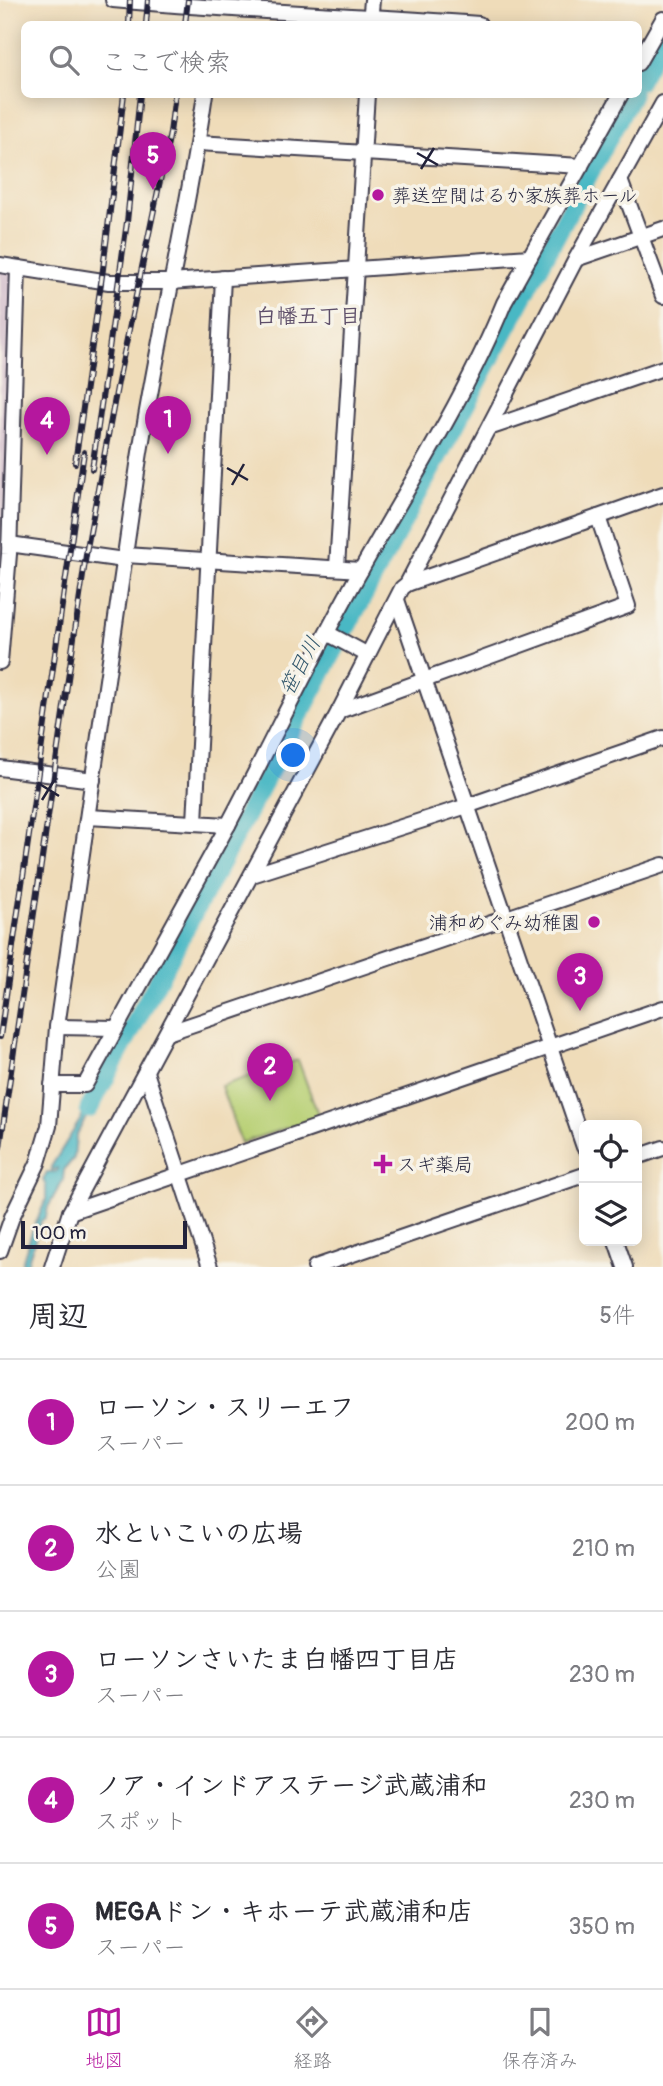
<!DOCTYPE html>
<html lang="ja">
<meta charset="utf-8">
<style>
body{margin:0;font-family:Pangolin,"Klee One",sans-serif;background:#f2f2f3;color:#2b2b33}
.controls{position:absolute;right:21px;bottom:21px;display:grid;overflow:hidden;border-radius:10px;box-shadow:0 4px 18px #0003}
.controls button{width:63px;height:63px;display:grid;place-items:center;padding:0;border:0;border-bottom:2px solid #e1e1e2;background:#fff;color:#2b2b33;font:35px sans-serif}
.scale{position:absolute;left:21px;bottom:18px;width:166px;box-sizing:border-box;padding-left:7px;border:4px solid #22223b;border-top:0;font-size:19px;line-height:24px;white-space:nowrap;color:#22223b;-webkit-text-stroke:5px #f7f3e8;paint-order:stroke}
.you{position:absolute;left:294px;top:756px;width:24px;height:24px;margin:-18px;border:5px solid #fff;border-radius:50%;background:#1a73e8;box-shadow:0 0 0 10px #1a73e833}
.badge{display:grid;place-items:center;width:46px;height:46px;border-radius:50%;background:#b5179e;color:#fff;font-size:23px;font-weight:700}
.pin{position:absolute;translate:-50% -58px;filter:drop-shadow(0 2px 4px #0008)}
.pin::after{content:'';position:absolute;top:37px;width:24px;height:21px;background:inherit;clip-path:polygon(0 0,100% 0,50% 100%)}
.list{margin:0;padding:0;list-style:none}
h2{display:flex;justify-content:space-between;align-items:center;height:91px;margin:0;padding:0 28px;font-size:30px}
h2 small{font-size:23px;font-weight:400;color:#7c7c81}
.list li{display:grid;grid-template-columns:46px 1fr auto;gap:21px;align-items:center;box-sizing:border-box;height:126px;padding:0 28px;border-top:2px solid #e1e1e2}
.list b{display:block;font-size:26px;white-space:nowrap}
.list p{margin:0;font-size:23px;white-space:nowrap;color:#7c7c81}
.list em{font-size:23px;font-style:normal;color:#7c7c81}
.icon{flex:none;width:38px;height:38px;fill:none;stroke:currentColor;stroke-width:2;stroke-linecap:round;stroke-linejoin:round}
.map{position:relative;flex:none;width:663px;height:1267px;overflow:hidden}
.search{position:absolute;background:#fff;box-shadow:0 4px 18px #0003;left:21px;right:21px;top:21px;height:77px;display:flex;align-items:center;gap:18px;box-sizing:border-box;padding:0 24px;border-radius:10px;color:#7c7c81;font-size:26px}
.sheet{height:721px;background:#fff}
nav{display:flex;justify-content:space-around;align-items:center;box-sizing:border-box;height:98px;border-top:2px solid #e1e1e2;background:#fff;font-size:19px;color:#7c7c81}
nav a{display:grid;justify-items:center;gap:4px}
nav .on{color:#b5179e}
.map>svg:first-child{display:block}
.industrial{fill:#d1bdcc}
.green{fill:#b8d075;stroke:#6d7958;stroke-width:2}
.water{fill:#4ab8c4;stroke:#366d80;stroke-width:2}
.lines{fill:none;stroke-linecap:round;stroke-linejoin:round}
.river{stroke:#4ab8c4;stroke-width:19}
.minor-casing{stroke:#413e4e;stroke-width:18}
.minor{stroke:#fff;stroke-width:14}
.rail-casing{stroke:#22223b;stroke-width:6}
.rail{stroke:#f7f3e8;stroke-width:3.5;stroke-dasharray:10;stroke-linecap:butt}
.ticks{fill:none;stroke:#22223b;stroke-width:2.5}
.poi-dot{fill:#b5179e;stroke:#f7f3e8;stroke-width:2.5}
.labels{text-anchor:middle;stroke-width:7;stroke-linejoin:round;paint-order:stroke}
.poi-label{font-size:19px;fill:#22223b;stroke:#f7f3e8;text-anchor:start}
.neighbourhood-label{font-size:21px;font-weight:bold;fill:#5e4f6a;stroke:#f7f3e8}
.water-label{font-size:21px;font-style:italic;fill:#30566b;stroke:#f7f3e8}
</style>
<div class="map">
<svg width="663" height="1267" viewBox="0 0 663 1267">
<rect width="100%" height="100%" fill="#f7f3e8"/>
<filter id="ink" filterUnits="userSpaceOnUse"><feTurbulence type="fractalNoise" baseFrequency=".0143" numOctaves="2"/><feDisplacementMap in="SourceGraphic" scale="14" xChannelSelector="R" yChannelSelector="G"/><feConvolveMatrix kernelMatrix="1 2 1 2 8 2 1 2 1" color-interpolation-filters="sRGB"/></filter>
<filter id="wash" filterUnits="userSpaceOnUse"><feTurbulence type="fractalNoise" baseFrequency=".00686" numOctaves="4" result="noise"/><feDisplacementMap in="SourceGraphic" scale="28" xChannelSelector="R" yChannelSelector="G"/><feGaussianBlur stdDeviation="1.57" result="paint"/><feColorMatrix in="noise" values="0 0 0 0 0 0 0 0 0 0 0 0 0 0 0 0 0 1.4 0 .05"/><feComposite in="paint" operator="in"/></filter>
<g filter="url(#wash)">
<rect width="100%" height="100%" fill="#efdcb9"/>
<polygon class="industrial" points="0,265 18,268 0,634"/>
<polygon class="green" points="298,1060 319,1117 241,1143 221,1086"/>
<polygon class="water" points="98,1084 102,1087 76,1136 74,1158 64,1170 63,1180 48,1207 46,1217 41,1221 26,1267 21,1267 32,1231 46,1200 46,1186 43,1180 47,1172 55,1172 58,1170 57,1168 52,1170 51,1167 80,1120"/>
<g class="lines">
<g class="river">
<polyline points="638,82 663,37"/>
<polyline points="89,1109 632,94"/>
</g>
</g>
</g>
<g filter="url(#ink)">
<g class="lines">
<g class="minor-casing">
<g id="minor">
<path d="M113,0c122,11 244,15 366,24"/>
<polyline points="370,23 372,0"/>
<polyline points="638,63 663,19"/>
<polyline points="198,143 581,166"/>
<polyline points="620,180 663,296"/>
<polyline points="576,259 663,229"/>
<polyline points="0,265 109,282 170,282 530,257"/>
<polyline points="489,428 663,368"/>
<polyline points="9,544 124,560"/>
<polyline points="125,555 361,570"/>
<polyline points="337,567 367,94"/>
<polyline points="407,584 598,517"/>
<polyline points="397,600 584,1147"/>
<polyline points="327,633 368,655"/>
<polyline points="0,662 9,554 18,268"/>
<polyline points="339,711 628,606 598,517 663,494"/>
<polyline points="0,768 93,780"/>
<path d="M88,817l140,8c45,-85 85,-171 133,-255 49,-87 105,-174 143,-267l117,-209"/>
<polyline points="195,822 223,278"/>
<polyline points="252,875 467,806 663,738"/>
<polyline points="57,1027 115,1028"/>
<polyline points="167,1033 663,865"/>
<polyline points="146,1072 210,1267"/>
<polyline points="52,1085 85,1085 228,825"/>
<polyline points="637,1157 663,1148"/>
<polyline points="70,1212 663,1008"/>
<polyline points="616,1241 625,1267"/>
<path d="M0,1251l12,-34 26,-54 11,-37 8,-99 81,-562c19,-124 49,-246 67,-371"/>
<polyline points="52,1267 70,1212 339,711 402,588 407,584 576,259 663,103"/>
<polyline points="315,1267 584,1175"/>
</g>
</g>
<use href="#minor" class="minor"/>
<g class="rail-casing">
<g id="rail">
<polyline points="129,24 130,0"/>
<polyline points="146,24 148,0"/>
<polyline points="185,24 188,0"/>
<polyline points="75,463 103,269 124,94"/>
<polyline points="92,469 127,222 140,94"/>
<polyline points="0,1037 84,452"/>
<polyline points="0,1147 87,548 118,382 170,133 175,94"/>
</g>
</g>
<use href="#rail" class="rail"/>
</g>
</g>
<path class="ticks" d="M417,153l21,12M421,169l13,-21M227,468l21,12M232,485l12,-21M38,783l21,13M42,800l13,-21"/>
<g class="poi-dot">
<circle cx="378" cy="195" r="7"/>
<circle cx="594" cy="922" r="7"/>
<path d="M379.5 1153.5h7v7h7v7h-7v7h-7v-7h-7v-7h7z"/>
</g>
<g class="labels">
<g class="poi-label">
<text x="392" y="202">葬送空間はるか家族葬ホール</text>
<text x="580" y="929" text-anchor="end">浦和めぐみ幼稚園</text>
<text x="397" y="1171">スギ薬局</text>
</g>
<g class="neighbourhood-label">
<text x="308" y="323">白幡五丁目</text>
</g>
<g class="water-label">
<text transform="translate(300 666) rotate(-62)" y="7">笹目川</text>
</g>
</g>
</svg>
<div class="controls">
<button><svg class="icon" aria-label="locate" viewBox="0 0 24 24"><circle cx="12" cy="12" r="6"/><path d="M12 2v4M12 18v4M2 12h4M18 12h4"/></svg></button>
<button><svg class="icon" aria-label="layers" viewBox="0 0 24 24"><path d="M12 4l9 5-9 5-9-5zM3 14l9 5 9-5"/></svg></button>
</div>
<div class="scale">100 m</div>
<div class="you"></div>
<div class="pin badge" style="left:168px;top:454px">1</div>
<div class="pin badge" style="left:270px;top:1101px">2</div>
<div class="pin badge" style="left:580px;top:1011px">3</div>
<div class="pin badge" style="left:47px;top:455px">4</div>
<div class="pin badge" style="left:153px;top:190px">5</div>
<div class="search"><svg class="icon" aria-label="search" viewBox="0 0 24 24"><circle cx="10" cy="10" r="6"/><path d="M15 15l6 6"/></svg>ここで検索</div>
</div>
<section class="sheet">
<h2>周辺<small>5件</small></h2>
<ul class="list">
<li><span class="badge">1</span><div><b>ローソン・スリーエフ</b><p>スーパー</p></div><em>200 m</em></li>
<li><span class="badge">2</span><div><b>水といこいの広場</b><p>公園</p></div><em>210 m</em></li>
<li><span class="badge">3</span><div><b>ローソンさいたま白幡四丁目店</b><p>スーパー</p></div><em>230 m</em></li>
<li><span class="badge">4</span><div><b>ノア・インドアステージ武蔵浦和</b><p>スポット</p></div><em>230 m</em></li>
<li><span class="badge">5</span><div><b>MEGAドン・キホーテ武蔵浦和店</b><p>スーパー</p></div><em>350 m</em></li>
</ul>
</section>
<nav>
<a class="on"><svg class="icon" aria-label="map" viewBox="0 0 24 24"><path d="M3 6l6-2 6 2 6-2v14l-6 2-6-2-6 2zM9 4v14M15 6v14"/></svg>地図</a>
<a><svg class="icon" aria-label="directions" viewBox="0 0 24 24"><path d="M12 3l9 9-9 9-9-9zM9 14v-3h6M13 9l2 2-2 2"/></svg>経路</a>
<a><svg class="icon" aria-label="saved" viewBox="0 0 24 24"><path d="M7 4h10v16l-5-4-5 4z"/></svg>保存済み</a>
</nav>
